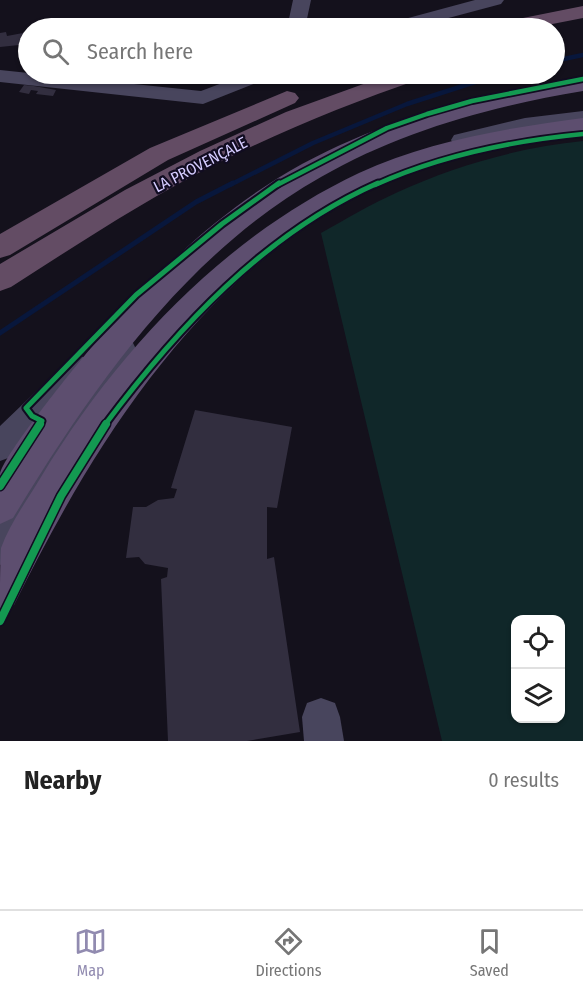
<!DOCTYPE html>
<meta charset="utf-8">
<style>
body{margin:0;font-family:"Fira Sans Condensed",sans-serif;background:#f2f2f2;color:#222}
.controls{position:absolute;right:18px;bottom:18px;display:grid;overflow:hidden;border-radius:12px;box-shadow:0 2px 4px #0004}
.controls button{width:54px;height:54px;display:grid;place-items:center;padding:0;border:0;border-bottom:2px solid #e0e0e0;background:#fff;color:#222;font:30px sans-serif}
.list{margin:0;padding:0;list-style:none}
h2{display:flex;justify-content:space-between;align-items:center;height:78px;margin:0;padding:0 24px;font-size:26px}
h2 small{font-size:20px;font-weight:400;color:#767676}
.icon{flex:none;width:33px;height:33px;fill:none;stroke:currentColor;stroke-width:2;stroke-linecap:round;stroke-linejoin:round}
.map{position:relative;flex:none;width:583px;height:741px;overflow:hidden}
.search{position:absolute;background:#fff;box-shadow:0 2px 4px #0004;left:18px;right:18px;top:18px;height:66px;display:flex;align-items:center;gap:15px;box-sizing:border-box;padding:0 21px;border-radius:33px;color:#767676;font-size:22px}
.sheet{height:168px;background:#fff}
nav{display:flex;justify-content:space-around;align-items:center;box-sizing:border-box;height:84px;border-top:2px solid #e0e0e0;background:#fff;font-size:16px;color:#767676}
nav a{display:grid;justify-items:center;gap:3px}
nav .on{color:#918bb0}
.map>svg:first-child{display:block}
.green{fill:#102729;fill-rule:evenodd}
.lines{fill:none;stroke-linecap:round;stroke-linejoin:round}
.stream-far1{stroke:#08173c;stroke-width:4.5}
.stream{stroke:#08173c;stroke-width:5}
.building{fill:#322e3f}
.minor{fill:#48455d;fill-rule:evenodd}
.major{fill:#5d4e6f;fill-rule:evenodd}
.highway{fill:#634c64;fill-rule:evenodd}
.cycleway-far2-casing{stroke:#110c21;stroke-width:8}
.cycleway-far1-casing{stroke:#110c21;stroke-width:9}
.cycleway-casing{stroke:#110c21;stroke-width:11}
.cycleway-far2{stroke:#139951;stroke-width:4.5}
.cycleway-far1{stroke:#139951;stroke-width:5}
.cycleway{stroke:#139951;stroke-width:8}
.labels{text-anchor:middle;stroke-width:4.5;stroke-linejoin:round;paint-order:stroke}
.far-street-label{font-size:16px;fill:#d5ccff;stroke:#110c21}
</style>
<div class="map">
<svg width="583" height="741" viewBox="0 0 583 741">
<rect width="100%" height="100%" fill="#14111c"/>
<path class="green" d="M583,141v600h-141l-121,-508c25,-14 50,-29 77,-41 56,-26 123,-45 185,-51zM516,620h44v98h-44z"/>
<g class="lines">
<g class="stream-far1">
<polyline points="554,61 583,55"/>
<polyline points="230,185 313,143 407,104 500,74"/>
</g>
<polyline class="stream" points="0,333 196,202 233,183"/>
</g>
<g class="building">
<polygon points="6,32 7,36 23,33 23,41 19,41 19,45 0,47 0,33"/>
<polygon points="24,85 34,86 56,90 53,96 36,94 38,91 31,90 29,94 19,92"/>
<polygon points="195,410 292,427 277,508 267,507 267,559 274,557 300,732 247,741 168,741 161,579 167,577 168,568 145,564 139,557 126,558 133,507 146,507 158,500 174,498 177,489 171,488"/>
</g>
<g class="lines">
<g class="minor">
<polygon points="293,0 311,0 305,28 287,28"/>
<polygon points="475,0 504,0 501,4 411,28 383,28 386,24"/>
<polygon points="0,70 201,91 246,74 272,74 269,78 203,104 0,82"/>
<polygon points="583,111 583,125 525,132 462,147 454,145 451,140 454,135 525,118"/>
<polygon points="123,339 133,343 137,351 133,359 64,465 12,560 0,565 0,516 42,445 88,379 11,457 0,461 0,426 70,359 80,356 90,359 94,368 91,374 113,343"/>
<polygon points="321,698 335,703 340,717 344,741 304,741 302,717 307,703"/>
</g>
<g class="major">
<path d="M583,77v14c-91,15 -182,40 -262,86 -136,77 -229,211 -308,341l-13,6c0,-16 0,-35 0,-50 3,-17 62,-91 76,-108 63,-78 137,-153 226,-202 87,-47 184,-72 281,-87z"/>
<path d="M583,118v16c-61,8 -123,18 -180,42 -189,75 -303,255 -389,429l-14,6c0,-16 0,-49 1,-63 9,-25 27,-49 40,-71 77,-127 183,-240 318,-304 69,-32 148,-45 224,-55z"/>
</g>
<g class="highway">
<polygon points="583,6 583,18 532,28 492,28 495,23 503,22"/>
<path d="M391,74h32l-3,5c-69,24 -137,51 -202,84 -72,36 -140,81 -207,124l-11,4v-27l125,-74 75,-39 86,-39z"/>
<polygon points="287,91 295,93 299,98 295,103 168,160 10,255 0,258 0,234 150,148"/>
</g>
<g class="cycleway-far2-casing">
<g id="cycleway-far2">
<polyline points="277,185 387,128 427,114 472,101 583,79"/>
<path d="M375,185c66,-30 136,-44 208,-51"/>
</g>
</g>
<g class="cycleway-far1-casing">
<g id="cycleway-far1">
<polyline points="39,426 42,421 32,416 26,408 136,295 222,224 279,183"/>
<path d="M104,426c73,-98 161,-193 274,-243"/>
</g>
</g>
<g class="cycleway-casing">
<g id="cycleway">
<polyline points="0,486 40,424"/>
<polyline points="0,621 61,496 106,424"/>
</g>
</g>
<use href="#cycleway-far2" class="cycleway-far2"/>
<use href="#cycleway-far1" class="cycleway-far1"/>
<use href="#cycleway" class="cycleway"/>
</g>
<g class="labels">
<g class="far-street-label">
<text transform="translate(200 164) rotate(-27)" y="6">LA PROVENÇALE</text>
</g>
</g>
</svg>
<div class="controls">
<button><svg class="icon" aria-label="locate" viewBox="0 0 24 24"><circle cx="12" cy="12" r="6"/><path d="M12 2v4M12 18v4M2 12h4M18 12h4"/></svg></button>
<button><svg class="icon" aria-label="layers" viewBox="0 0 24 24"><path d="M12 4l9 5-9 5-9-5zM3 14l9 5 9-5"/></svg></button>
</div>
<div class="search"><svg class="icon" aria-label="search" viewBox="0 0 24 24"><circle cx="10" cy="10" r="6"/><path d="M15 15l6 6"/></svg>Search here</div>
</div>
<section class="sheet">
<h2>Nearby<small>0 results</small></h2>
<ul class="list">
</ul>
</section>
<nav>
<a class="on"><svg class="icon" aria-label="map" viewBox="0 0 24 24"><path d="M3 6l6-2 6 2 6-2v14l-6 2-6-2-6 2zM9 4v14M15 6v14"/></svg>Map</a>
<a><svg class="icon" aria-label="directions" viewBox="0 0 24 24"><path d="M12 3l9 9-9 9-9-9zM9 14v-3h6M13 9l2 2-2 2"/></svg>Directions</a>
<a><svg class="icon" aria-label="saved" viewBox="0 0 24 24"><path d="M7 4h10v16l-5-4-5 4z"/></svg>Saved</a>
</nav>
